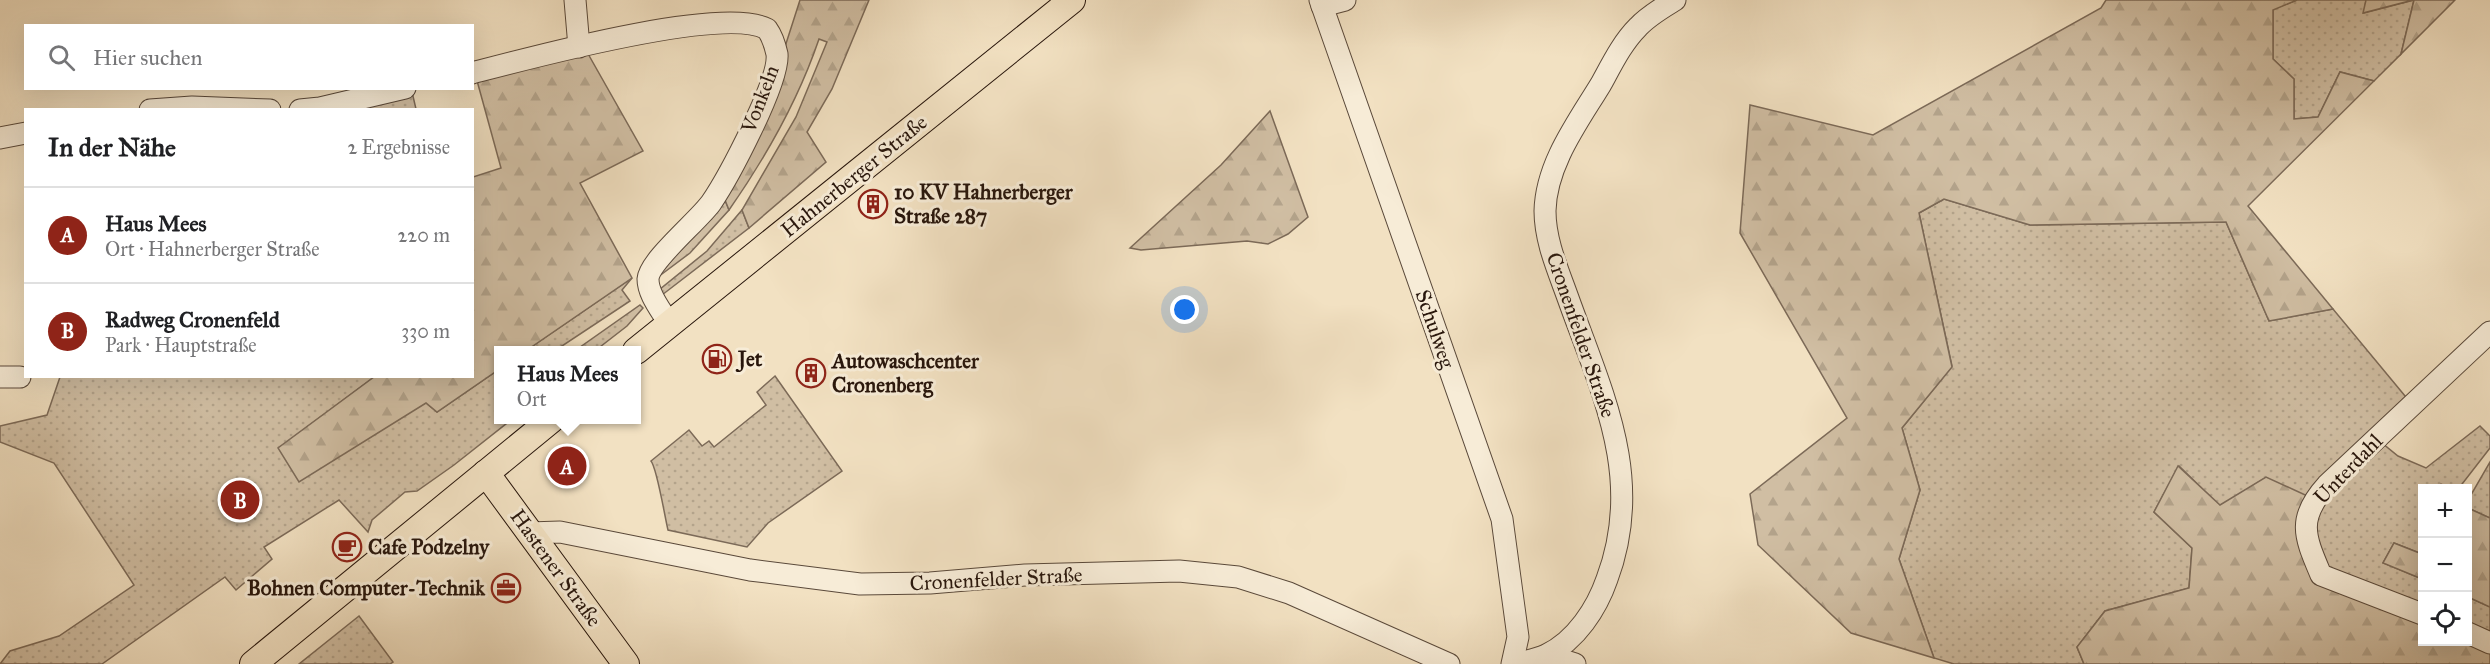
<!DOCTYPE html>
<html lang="de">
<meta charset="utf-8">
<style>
body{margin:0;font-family:"IM FELL Great Primer",serif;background:#f2f2f2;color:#202124}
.controls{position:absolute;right:18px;bottom:18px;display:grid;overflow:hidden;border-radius:0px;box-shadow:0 6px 24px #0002}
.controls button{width:54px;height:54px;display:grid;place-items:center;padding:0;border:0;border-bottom:2px solid #e0e0e0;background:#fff;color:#202124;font:30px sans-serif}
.you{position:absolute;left:1185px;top:310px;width:21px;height:21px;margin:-15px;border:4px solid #fff;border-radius:50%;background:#1a73e8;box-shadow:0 0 0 9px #1a73e833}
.badge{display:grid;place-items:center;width:39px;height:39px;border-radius:50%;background:#8f2418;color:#fff;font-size:20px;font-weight:700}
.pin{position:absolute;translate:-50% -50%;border:3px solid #fff;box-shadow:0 2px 6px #0006}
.popup{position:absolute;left:494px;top:346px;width:147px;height:78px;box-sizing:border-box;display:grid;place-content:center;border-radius:0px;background:#fff;filter:drop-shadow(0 2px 4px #0005);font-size:20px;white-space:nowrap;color:#757577}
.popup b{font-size:22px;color:#202124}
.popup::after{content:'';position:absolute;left:50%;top:100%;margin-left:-12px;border:12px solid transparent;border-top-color:#fff}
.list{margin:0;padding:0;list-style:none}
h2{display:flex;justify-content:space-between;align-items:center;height:78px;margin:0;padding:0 24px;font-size:26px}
h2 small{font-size:20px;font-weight:400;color:#757577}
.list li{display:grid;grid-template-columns:39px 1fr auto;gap:18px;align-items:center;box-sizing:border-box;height:96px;padding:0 24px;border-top:2px solid #e0e0e0}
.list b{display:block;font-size:22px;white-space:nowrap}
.list p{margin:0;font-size:20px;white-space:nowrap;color:#757577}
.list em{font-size:20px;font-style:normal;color:#757577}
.icon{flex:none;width:33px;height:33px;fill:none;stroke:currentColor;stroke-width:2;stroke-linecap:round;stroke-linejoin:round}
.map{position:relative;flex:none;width:2490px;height:664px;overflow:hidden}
.search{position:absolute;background:#fff;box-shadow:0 6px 24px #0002;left:24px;top:24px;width:450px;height:66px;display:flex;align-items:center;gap:15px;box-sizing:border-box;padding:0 21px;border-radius:0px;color:#757577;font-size:22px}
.panel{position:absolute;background:#fff;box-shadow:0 6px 24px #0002;left:24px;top:108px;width:450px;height:270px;border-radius:0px}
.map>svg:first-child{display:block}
.green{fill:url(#green-dots);stroke:#7c6a58;stroke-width:1.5}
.forest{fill:url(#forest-firs);stroke:#7c6a58;stroke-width:1.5}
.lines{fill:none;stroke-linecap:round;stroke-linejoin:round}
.minor-casing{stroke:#5a493a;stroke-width:23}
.major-casing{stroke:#28160c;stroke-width:28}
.minor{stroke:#f7ecd7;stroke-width:21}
.major{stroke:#f2e1c2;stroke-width:26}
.labels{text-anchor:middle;stroke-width:6;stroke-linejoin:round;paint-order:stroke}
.street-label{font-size:21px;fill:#28160c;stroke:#f7ecd7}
.poi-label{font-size:21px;font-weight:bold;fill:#28160c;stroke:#f7ecd7;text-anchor:start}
</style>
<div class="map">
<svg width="2490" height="664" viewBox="0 0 2490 664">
<defs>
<pattern id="green-dots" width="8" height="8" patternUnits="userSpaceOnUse" patternTransform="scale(1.5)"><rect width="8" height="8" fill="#d0bea3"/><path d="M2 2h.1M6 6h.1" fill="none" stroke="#b3a38b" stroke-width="1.8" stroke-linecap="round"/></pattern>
<pattern id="forest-firs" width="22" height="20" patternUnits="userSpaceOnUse" patternTransform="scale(1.5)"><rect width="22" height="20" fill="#d0bea3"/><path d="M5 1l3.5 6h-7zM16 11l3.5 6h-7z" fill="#b3a38b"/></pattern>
</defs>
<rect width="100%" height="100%" fill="#f2e1c2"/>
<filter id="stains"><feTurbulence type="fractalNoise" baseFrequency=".00333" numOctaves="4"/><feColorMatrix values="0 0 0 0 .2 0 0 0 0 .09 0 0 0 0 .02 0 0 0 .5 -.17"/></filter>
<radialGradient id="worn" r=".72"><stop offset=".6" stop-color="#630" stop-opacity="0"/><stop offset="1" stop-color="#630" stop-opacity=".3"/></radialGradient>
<g class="green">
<polygon points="2297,0 2366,0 2364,13 2414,0 2401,54 2374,81 2340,72 2318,117 2294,119 2294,79 2273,59 2273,9"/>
<polygon points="412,92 416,109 367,109 366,103"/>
<polygon points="723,195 729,210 690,253 658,277"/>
<polygon points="1944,199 2030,225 2226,222 2269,321 2333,309 2410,402 2303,499 2265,478 2220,506 2179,466 2154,512 2192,548 2189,588 2105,611 2077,647 2084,664 1954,664 1934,658 1899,559 1920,490 1902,428 1952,366 1919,213"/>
<polygon points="742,210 749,228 662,295 659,290 707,251"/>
<polygon points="632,278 622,290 630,301 556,350 527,350"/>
<polygon points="640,305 643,308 627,326 596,350 576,350"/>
<polygon points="498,370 498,420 511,420 454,465 417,491 405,492 372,520 368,532 339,500 264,547 272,559 236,590 225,577 102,664 0,664 10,651 59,636 134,585 54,463 0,442 0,426 47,415 60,377 374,377 279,448 426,403 437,412"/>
<path d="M775,376l67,95 -74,52 -21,24 -79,-17c-3,-12 -11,-62 -17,-69l38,-31 13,16 7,-5 5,6 52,-42 -9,-13z"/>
<polygon points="2480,426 2490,436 2490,448 2459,488 2450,488 2441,484 2435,488 2422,488 2422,554 2394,543 2383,563 2422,579 2422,615 2321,575 2308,545 2315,498 2377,439 2398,456 2426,468"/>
<polygon points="2490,462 2490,518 2468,508 2468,500"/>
<polygon points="2468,597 2490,607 2490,643 2468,634"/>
<polygon points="359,616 393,662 390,664 299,664"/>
</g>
<g class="forest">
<path d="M800,0h69l-37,89 -25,43 19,30 -77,66 -7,-18 54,-93 31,-75 -8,-3c-21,62 -53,118 -90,171l-6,-15 60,-142z"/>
<polygon points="2106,0 2297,0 2273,10 2273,59 2294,79 2294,119 2318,117 2340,72 2374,81 2248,206 2333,309 2269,321 2226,222 2030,225 1944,199 1919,213 1952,367 1902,428 1920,490 1899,559 1934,658 1851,633 1758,545 1750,494 1847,418 1740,233 1750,105 1873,135 2101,8"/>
<polygon points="2366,0 2413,0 2363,13"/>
<polygon points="2414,0 2455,0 2401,54"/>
<polygon points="587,52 643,151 580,183 632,278 527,350 498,350 498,370 437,412 426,403 299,482 278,448 374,377 472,376 473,177 501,168 476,77"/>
<polygon points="1270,111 1308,217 1288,234 1268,244 1247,241 1141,250 1130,248 1221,165"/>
<polygon points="2178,466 2220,505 2266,477 2314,499 2321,575 2422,616 2422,642 2490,644 2490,664 2084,664 2077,647 2105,611 2189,588 2192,548 2154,512"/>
<polygon points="2468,508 2490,518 2490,607 2468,597"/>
<polygon points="2394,543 2422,554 2422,579 2383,563"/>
</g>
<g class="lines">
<g class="minor-casing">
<g id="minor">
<polyline points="575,0 579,47"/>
<polyline points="1320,0 1502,519 1518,637 1512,664"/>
<polyline points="1322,6 1345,0"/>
<path d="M472,73c54,-14 251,-68 295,-44 5,7 8,16 10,25 3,27 -49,124 -66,149 -13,18 -62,58 -63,76 0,16 14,32 21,45"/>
<polyline points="150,110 192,107 270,110"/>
<polyline points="300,110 320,108 405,88"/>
<polyline points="0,138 26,133"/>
<polyline points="0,377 20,377"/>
<polyline points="529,533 560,532 750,570 860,584 930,583 1025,575 1179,571 1238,577 1289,593 1449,664"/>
<path d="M2422,614l-101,-39c-16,-38 -25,-56 6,-90l163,-153"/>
<polyline points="2468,633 2490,643"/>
<polyline points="1547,655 1575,664"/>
<path d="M1516,664c10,-3 21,-5 30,-9 30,-14 51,-47 61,-76 38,-101 -5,-186 -39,-281 -10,-28 -23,-57 -23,-87 1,-47 33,-89 56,-127 11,-20 21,-41 37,-57 10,-11 24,-19 37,-27"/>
</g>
</g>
<g class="major-casing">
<g id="major">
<polyline points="636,351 1072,0"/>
<polyline points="486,473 626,664"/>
<polyline points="253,664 551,420"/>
</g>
</g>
<use href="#minor" class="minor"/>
<use href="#major" class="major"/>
</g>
<defs>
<g id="building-ring" transform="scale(1.5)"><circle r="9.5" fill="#f7ecd7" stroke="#8f2418" stroke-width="1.5"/><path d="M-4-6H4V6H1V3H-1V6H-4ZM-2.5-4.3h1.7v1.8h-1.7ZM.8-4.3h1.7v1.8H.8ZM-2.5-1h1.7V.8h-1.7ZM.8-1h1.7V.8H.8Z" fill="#8f2418"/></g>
<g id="fuel-ring" transform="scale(1.5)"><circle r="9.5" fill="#f7ecd7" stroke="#8f2418" stroke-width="1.5"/><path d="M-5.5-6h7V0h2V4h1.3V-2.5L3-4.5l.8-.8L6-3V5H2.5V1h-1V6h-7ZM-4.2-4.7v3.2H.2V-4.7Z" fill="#8f2418"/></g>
<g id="cafe-ring" transform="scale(1.5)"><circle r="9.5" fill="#f7ecd7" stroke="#8f2418" stroke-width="1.5"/><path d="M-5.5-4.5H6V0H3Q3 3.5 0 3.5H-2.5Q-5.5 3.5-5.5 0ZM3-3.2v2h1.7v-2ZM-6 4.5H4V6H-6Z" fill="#8f2418"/></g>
<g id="office-ring" transform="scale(1.5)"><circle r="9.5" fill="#f7ecd7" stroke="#8f2418" stroke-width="1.5"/><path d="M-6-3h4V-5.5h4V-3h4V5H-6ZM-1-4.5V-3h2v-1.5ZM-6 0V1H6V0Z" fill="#8f2418"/></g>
</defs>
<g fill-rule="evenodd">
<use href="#building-ring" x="873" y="204"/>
<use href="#fuel-ring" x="717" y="359"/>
<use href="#building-ring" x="811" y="373"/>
<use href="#cafe-ring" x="347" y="547"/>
<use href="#office-ring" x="506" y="588"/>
</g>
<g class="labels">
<g class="street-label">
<text transform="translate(760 99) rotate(-69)" y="7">Vonkeln</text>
<text transform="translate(854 176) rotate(-39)" y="7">Hahnerberger Straße</text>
<text transform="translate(1435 329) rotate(71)" y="7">Schulweg</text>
<text transform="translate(1581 335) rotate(71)" y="7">Cronenfelder Straße</text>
<text transform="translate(2348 469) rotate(-46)" y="7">Unterdahl</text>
<text transform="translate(556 568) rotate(54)" y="7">Hastener Straße</text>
<text transform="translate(996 579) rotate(-3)" y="7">Cronenfelder Straße</text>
</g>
<g class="poi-label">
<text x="894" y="199">10 KV Hahnerberger<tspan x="894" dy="24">Straße 287</tspan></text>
<text x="738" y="366">Jet</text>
<text x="832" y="368">Autowaschcenter<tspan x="832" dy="24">Cronenberg</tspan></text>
<text x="368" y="554">Cafe Podzelny</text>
<text x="485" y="595" text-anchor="end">Bohnen Computer-Technik</text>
</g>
</g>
<rect width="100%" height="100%" filter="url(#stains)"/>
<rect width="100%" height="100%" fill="url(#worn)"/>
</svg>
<div class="controls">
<button>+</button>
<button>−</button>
<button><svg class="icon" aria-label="locate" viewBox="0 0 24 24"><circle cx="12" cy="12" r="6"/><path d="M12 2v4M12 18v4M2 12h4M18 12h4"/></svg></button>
</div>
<div class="you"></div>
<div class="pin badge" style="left:567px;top:466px">A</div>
<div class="popup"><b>Haus Mees</b>Ort</div>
<div class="pin badge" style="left:240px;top:500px">B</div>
<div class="search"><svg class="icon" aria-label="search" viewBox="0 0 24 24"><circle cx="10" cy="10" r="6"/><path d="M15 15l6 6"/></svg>Hier suchen</div>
<section class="panel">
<h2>In der Nähe<small>2 Ergebnisse</small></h2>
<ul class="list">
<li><span class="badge">A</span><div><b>Haus Mees</b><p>Ort · Hahnerberger Straße</p></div><em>220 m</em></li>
<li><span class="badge">B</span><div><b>Radweg Cronenfeld</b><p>Park · Hauptstraße</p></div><em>330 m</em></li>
</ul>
</section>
</div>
